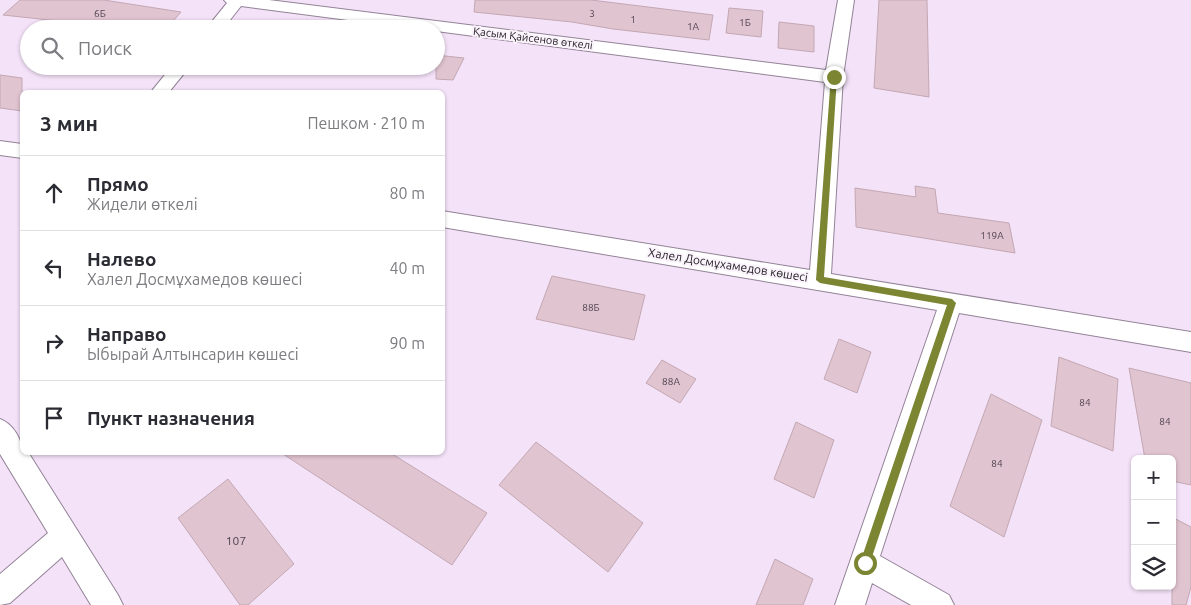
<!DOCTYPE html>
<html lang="ru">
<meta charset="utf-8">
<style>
body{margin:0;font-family:Ubuntu,sans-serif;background:#f7f7f7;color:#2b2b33}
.controls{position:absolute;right:15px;bottom:15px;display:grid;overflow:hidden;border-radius:8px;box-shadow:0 1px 4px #0004}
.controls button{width:45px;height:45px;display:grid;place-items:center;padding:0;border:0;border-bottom:1px solid #e1e1e2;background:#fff;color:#2b2b33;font:25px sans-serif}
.stop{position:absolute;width:15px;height:15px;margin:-11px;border:4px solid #7b8532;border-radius:50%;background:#fff}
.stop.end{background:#7b8532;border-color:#fff;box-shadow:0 1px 5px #0008}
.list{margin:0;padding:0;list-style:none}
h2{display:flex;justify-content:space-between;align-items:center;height:65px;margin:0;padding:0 20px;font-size:21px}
h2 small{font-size:16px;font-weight:400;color:#7c7c81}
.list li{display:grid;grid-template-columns:32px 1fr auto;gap:15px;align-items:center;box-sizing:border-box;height:75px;padding:0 20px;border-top:1px solid #e1e1e2}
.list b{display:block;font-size:19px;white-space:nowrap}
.list p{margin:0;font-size:16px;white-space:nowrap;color:#7c7c81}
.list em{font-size:16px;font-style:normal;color:#7c7c81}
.icon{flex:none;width:28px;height:28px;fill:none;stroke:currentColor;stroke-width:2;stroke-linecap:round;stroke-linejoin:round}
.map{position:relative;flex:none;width:1191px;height:605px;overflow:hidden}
.search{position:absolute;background:#fff;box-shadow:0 1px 4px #0004;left:20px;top:20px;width:425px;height:55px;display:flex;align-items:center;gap:12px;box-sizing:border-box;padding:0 18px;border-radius:28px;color:#7c7c81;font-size:19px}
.panel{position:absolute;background:#fff;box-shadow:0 1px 4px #0004;left:20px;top:90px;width:425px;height:365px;border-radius:8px}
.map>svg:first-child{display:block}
.building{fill:#e0c4d0;stroke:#c3a8b3}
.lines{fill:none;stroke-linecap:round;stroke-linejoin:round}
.minor-casing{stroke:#938397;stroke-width:2}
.minor{fill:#fff;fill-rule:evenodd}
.route{fill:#7b8532}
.labels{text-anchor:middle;stroke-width:4;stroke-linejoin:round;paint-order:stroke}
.number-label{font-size:10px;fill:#50444d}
.far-street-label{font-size:11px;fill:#201a21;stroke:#fbf3fc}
.street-label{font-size:12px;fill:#201a21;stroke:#fbf3fc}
.near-number-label{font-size:12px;fill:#50444d}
</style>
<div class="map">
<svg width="1191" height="605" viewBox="0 0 1191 605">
<rect width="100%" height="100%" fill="#f4e2f8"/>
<g class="building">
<polygon points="20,0 104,0 181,12 166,29 132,29 3,15"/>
<polygon points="475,0 591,0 713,15 709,40 613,29 572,22 474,12"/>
<polygon points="879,0 927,0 929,97 874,88"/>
<polygon points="729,8 763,11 761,37 726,33"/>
<polygon points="779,22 814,26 814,52 778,48"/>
<polygon points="436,55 464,58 453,80 436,79"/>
<polygon points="0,75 22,78 22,111 0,108"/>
<polygon points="915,186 935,189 938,213 1009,223 1015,253 856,227 855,188 916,197"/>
<polygon points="552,276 645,295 634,340 536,319"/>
<polygon points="839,339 871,352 857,393 824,379"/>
<polygon points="1059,357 1118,379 1113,451 1051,426"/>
<polygon points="662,360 696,379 680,403 646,383"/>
<polygon points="1129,368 1191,383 1191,485 1172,481 1172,459 1145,459"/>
<polygon points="991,394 1042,420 1004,537 950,506"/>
<polygon points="796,422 834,440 814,498 774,479"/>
<polygon points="536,442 643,523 608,572 499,485"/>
<polygon points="280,452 389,452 487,513 452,565"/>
<polygon points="228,479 294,564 248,605 240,605 178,518"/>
<polygon points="1172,517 1191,527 1191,587 1186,605 1172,605"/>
<polygon points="775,559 813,579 803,605 756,605"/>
</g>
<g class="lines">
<g class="minor-casing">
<g id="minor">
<polygon points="224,0 269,0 826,70 838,0 854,0 843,77 831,274 1191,332 1191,352 959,313 880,556 949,595 954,605 911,605 872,583 865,605 835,605 937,310 442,227 442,211 810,270 825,82 436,31 436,29 417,29 241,6 223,29 206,29 227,3"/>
<polygon points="172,66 190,66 169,92 151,92"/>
<polygon points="0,141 22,144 22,158 0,155"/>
<path d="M0,419c13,5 22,20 22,33h6l90,143 5,10h-32l-29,-48 -52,46 -10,2v-31l48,-41 -48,-79z"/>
</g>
</g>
<use href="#minor" class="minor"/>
</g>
<polygon class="route" points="831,75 837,77 824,277 952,299 956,303 870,563 865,568 860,563 947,305 820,283 816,280"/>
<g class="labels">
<g class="number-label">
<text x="100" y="17">6Б</text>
<text x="592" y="17">3</text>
<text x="633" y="23">1</text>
<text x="745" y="26">1Б</text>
<text x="693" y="30">1А</text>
<text x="992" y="239">119А</text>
<text x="591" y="311">88Б</text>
<text x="671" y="385">88А</text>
<text x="1085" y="406">84</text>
<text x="1165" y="425">84</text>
<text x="997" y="467">84</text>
</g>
<g class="far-street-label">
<text transform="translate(533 38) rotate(7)" y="4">Қасым Қайсенов өткелі</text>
</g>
<g class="street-label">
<text transform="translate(728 265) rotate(9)" y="4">Халел Досмұхамедов көшесі</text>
</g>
<g class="near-number-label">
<text x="236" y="545">107</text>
</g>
</g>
</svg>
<div class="controls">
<button>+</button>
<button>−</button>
<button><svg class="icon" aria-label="layers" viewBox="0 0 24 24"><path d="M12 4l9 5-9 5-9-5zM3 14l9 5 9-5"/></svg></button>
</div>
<div class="stop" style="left:865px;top:563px"></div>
<div class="stop end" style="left:834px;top:77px"></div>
<div class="search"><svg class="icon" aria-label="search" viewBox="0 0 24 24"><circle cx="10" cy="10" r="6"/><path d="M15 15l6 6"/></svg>Поиск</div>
<section class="panel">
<h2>3 мин<small>Пешком · 210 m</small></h2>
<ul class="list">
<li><svg class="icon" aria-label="ahead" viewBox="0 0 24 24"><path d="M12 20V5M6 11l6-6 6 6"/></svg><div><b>Прямо</b><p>Жидели өткелі</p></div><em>80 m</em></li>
<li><svg class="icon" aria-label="left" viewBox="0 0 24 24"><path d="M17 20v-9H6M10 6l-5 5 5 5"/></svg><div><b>Налево</b><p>Халел Досмұхамедов көшесі</p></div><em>40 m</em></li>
<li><svg class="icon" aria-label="right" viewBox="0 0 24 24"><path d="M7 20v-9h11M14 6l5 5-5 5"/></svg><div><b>Направо</b><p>Ыбырай Алтынсарин көшесі</p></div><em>90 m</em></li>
<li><svg class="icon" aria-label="arrive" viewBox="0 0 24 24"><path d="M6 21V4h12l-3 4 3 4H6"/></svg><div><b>Пункт назначения</b></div></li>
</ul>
</section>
</div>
